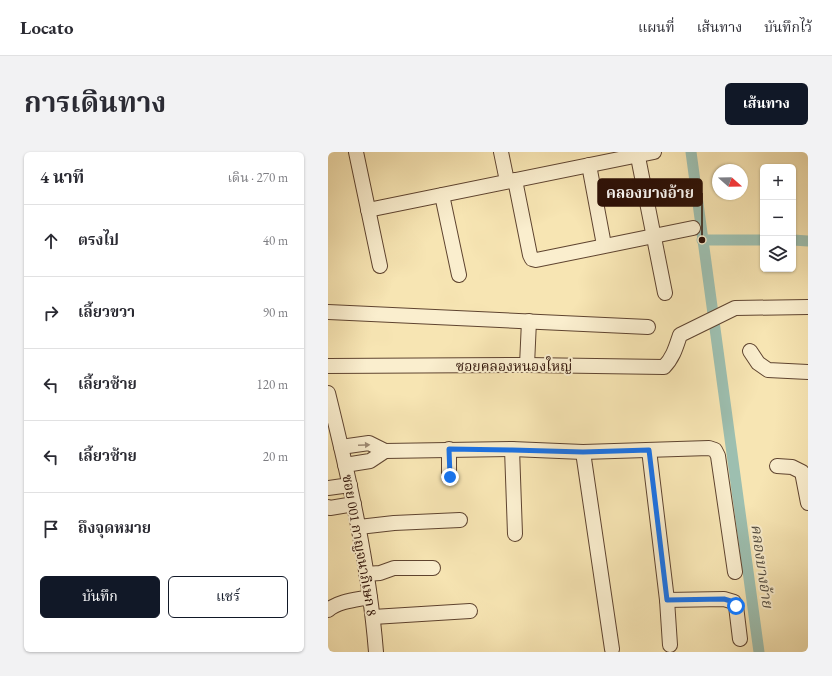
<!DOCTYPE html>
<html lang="th">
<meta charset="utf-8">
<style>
body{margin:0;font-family:"EB Garamond","Noto Serif Thai",serif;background:#f2f2f3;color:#2b2b33}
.controls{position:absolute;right:12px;top:12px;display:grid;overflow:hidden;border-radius:6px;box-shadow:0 1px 3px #0004}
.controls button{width:36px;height:36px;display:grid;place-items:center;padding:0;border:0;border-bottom:1px solid #e1e1e2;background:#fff;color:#2b2b33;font:20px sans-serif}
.compass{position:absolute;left:384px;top:12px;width:36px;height:36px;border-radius:50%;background:#fff;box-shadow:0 1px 3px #0004;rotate:110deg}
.stop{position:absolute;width:12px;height:12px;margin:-9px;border:3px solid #1a73e8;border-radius:50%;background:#fff}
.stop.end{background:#1a73e8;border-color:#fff;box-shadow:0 1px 4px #0008}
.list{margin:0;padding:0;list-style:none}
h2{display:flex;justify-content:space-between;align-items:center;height:52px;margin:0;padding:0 16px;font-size:17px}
h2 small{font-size:13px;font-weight:400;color:#7c7c81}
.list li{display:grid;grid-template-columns:26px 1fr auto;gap:12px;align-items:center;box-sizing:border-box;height:72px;padding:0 16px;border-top:1px solid #e1e1e2}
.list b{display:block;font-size:15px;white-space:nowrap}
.list em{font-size:13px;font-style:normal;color:#7c7c81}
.actions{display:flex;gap:8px;padding:12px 16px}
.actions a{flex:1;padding:9px 0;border:1px solid #111827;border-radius:6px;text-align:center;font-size:14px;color:#111827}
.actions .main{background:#111827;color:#fff}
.icon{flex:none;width:22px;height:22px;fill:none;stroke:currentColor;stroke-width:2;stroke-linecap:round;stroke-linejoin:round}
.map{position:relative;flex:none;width:480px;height:500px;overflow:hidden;border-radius:6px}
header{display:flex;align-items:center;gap:24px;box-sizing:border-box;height:56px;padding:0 20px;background:#fff;border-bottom:1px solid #e1e1e2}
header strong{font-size:19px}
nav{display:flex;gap:22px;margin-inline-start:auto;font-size:14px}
.intro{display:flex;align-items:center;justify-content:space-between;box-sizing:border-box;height:96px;padding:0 24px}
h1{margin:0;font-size:28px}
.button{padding:10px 18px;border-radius:6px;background:#111827;color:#fff;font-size:14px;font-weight:700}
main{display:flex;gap:24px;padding:0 24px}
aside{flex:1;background:#fff;border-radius:6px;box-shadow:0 1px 3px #0004}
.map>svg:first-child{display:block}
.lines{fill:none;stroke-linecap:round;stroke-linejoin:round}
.canal{stroke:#9dbfb0;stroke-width:11}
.minor-casing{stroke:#5f4430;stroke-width:16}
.minor{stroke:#faeece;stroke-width:14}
.oneway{fill:#9d8a74}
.route{stroke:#1a73e8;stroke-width:5}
.labels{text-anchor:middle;stroke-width:4;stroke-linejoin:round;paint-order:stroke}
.street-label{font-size:14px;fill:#2c0f05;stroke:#faeece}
.water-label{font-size:15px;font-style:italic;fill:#544d41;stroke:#faeece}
.leader{fill:none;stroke:#2c0f05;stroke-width:1.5}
.callout-dot{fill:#2c0f05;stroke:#faeece;stroke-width:1.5}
.callout{fill:#2c0f05;stroke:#2c0f05;stroke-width:1.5}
.callout-label{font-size:15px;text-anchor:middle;font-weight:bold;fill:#fff}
</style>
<header>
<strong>Locato</strong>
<nav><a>แผนที่</a><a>เส้นทาง</a><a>บันทึกไว้</a></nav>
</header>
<div class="intro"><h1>การเดินทาง</h1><a class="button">เส้นทาง</a></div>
<main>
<aside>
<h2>4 นาที<small>เดิน · 270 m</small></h2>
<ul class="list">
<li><svg class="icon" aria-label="ahead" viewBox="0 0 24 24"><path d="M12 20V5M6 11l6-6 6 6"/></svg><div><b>ตรงไป</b></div><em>40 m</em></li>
<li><svg class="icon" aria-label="right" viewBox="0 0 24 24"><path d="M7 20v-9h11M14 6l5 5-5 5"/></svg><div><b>เลี้ยวขวา</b></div><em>90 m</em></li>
<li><svg class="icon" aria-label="left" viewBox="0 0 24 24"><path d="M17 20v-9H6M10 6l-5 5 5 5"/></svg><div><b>เลี้ยวซ้าย</b></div><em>120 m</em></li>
<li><svg class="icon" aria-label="left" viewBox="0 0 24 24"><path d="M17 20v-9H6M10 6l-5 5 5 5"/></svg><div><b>เลี้ยวซ้าย</b></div><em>20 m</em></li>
<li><svg class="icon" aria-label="arrive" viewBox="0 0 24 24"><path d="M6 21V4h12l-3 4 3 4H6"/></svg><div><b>ถึงจุดหมาย</b></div></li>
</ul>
<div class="actions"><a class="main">บันทึก</a><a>แชร์</a></div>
</aside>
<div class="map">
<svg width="480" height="500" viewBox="0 0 480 500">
<rect width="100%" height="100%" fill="#f7e5b3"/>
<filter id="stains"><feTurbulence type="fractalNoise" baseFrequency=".005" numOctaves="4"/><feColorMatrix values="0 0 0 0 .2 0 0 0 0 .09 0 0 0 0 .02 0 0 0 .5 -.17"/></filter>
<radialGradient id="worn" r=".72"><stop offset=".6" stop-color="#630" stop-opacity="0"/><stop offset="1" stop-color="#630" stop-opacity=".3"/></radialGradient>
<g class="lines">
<g class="canal">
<polyline points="363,0 431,500"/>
<polyline points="374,88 435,88"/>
<polyline points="465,88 480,89"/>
</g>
<g class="minor-casing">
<g id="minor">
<polyline points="28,0 52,114"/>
<polyline points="173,0 179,29"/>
<polyline points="309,0 337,141"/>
<polyline points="261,13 276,93"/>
<polyline points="187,28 202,103 204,107 208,108 365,76"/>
<polyline points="114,43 131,123"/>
<polyline points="40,58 326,0"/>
<polyline points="0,160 320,175"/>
<polyline points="422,199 430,211 440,218 480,220"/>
<polyline points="199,213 201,169"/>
<path d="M0,214l199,-1 137,2c9,-9 12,-20 16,-32l55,-27 73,-1"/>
<path d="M0,241c21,85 41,171 48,259"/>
<polyline points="13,295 41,291 57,299 184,297 255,300 381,296 387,298 390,304 407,420"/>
<polyline points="121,297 121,325"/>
<polyline points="184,297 187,382"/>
<polyline points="321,298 339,448 396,447 406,450 408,454 412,487"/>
<polyline points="255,300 284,497"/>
<polyline points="17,313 42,309 57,299"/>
<polyline points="449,314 464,315 474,320 480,351"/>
<polyline points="0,336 22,333"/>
<polyline points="0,355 2,356 26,352"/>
<polyline points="31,375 66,371 132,368"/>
<polyline points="38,422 52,421 66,416 105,416"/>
<polyline points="339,448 342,493"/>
<path d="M0,458c11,-9 27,-10 42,-13"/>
<polyline points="45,465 142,459"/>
</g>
</g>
<use href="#minor" class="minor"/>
</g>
<defs><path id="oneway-solid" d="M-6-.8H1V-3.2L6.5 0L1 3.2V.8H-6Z"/></defs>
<use class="oneway" href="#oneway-solid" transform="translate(36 293) rotate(-3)"/>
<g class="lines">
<polyline class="route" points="122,325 121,297 184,298 255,300 321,298 339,448 396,447 406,450 408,454"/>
</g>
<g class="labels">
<g class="street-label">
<text x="186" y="219">ซอยคลองหนองใหญ่</text>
<text transform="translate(32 393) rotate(80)" y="5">ซอย 001 กาญจนาภิเษก 8</text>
</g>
<g class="water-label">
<text transform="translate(434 414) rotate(82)" y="5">คลองบางอ้าย</text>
</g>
</g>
<path class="leader" d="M374 88L374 41"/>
<circle class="callout-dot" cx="374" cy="88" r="4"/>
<rect class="callout" x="270" y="27" width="104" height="27" rx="4"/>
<g class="callout-label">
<text x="322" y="46">คลองบางอ้าย</text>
</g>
<rect width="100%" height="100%" filter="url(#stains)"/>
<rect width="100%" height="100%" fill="url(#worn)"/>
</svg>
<div class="controls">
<button>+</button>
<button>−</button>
<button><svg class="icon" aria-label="layers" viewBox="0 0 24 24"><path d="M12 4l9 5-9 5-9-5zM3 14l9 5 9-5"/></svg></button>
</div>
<svg class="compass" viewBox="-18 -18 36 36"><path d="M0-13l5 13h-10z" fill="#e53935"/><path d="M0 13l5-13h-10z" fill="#7c7c81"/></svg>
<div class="stop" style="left:408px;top:454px"></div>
<div class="stop end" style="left:122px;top:325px"></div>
</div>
</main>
